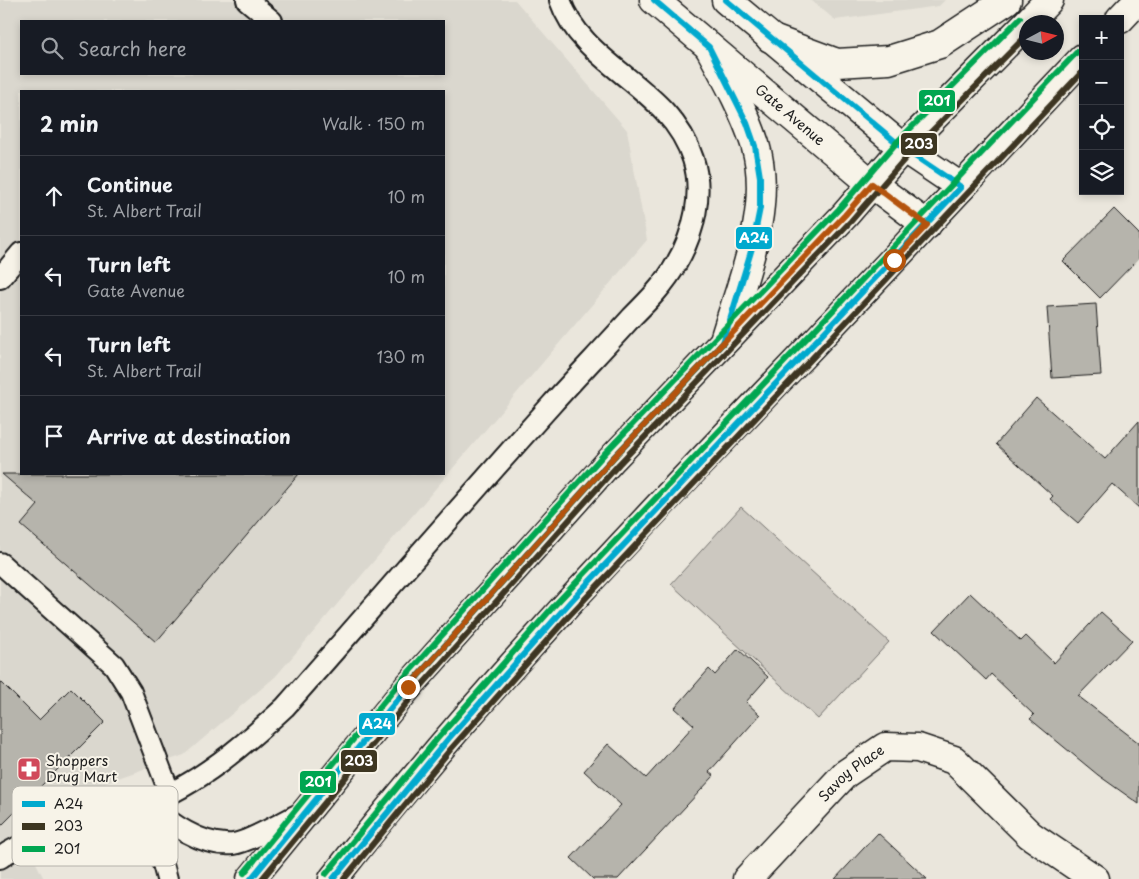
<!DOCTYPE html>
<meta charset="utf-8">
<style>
body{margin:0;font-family:"Playpen Sans",sans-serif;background:#242831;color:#f1f3f6}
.controls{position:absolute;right:15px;top:15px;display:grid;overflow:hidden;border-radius:0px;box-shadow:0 2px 8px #0003}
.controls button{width:45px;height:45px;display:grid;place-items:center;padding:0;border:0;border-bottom:1px solid #363941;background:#171b24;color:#f1f3f6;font:25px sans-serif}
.compass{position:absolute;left:1019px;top:15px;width:45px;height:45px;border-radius:50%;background:#171b24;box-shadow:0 2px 8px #0003;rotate:83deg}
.stop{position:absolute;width:15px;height:15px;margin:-11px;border:4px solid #b45309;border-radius:50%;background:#fff}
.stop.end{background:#b45309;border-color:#fff;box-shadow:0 1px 5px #0008}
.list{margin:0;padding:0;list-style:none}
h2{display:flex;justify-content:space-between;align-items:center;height:65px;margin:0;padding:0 20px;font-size:21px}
h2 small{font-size:16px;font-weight:400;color:#9ea1a6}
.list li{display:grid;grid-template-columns:32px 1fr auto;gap:15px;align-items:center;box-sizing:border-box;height:80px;padding:0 20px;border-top:1px solid #363941}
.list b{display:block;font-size:19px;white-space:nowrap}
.list p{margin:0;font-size:16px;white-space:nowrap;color:#9ea1a6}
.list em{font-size:16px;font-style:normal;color:#9ea1a6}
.icon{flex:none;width:28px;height:28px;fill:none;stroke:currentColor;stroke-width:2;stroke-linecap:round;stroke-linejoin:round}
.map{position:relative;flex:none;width:1139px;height:879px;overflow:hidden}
.search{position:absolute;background:#171b24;box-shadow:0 2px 8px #0003;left:20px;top:20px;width:425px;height:55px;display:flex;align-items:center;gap:12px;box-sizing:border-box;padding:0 18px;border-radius:0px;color:#9ea1a6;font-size:19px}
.panel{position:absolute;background:#171b24;box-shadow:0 2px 8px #0003;left:20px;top:90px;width:425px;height:385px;border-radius:0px}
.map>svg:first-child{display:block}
.built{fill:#dad7ce;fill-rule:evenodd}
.green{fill:#ccc8c0;stroke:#74726e}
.building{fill:#b6b4ac;stroke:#1c1c1c}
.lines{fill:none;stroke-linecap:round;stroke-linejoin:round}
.lane-casing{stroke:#1c1c1c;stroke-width:24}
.street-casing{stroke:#1c1c1c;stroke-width:31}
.secondary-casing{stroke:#1c1c1c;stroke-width:31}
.primary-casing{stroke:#1c1c1c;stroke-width:31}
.lane{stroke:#f7f3e8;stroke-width:20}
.street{stroke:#f7f3e8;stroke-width:28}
.secondary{stroke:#f7f3e8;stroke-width:28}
.primary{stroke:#f7f3e8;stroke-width:28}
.bus-1-casing{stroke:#f7f3e8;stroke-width:10}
.bus-2-casing{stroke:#f7f3e8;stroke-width:10}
.bus-3-casing{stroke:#f7f3e8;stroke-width:10}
.bus-1{stroke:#00a9ce;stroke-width:6}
.bus-2{stroke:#3d3621;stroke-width:6}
.bus-3{stroke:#00a651;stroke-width:6}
.route{stroke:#b45309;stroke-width:6}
.labels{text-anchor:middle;stroke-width:4;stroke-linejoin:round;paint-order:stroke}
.street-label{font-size:14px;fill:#1c1c1c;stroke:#f7f3e8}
.poi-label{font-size:14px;fill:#1c1c1c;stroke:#f7f3e8;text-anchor:start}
.key{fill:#f7f3e8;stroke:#b5b2ab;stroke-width:1}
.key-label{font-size:14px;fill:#1c1c1c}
.line-badge{stroke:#f7f3e8;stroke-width:2}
.badge-label{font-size:14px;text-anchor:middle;font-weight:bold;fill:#fff}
</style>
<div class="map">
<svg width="1139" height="879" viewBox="0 0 1139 879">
<rect width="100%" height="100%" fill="#eae6dc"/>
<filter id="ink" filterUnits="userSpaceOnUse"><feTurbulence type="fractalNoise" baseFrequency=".02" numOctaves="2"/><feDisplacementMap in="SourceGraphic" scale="10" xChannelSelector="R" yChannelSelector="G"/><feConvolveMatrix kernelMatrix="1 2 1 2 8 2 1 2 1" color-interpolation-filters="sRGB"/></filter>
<g filter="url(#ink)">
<g class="built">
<path d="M0,0h515l112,130 20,110 -371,436 -92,79 -172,60 32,64h-44zM21,21h423v53h-423zM21,91h423v383h-423z"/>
<polygon points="811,0 945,0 939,6 835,20"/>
</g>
<polygon class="green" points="741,507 889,642 818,719 671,584"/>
<g class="building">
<polygon points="1114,209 1139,234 1139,258 1100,298 1063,261"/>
<polygon points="1096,304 1101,375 1052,378 1047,307"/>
<polygon points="1036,398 1105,459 1139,421 1139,508 1112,484 1078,523 1050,499 1053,496 996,444"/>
<polygon points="2,474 299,474 156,642 21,525 38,505"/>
<polygon points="970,593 1021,641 1026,636 1054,663 1101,612 1132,640 1078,696 1139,743 1139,804 1098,775 1030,719 1034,715 991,674 986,680 934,631"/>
<polygon points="738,649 768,677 746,702 760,715 709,772 714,776 618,879 593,879 571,858 621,805 584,771 608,744 646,778 694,725 675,708 709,669 715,675"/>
<polygon points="0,681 39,720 71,688 105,722 0,827"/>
<polygon points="878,833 927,879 835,879"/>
</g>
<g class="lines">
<g class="lane-casing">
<g id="lane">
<polyline points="247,0 272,21"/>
<polyline points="0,278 21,253"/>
<polyline points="0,563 114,665 131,692 170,794"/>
<path d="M147,804c22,18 54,43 86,40 16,-2 54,-24 70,-32"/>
<polyline points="147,804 167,879"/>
<path d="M0,858c34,-26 104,-38 146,-54 52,-19 99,-60 139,-97 89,-101 177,-203 267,-303 26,-29 54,-58 80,-87 16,-16 33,-33 44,-53 18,-30 28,-71 17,-105 -23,-73 -110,-92 -133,-159"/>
</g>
</g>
<g class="street-casing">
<g id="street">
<path id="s1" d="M747,879l98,-105 40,-27 33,1 36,12 76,75 65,44"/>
</g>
</g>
<g class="secondary-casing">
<g id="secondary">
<path id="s2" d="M654,0l218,184 55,41"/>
<polyline points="726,0 903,148 961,187"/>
</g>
</g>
<g class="primary-casing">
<g id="primary">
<polyline points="1120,19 1138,0"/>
<polyline points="1028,22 1049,0"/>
<polyline points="770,38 837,63 889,60 940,44 1007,0"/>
<path d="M709,47c17,31 35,63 46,97 19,63 -12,133 -30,193"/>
<polyline points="251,879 408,687 613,458 845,215 903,148 1026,24"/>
<path d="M333,879c143,-183 305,-352 466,-520 95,-99 189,-201 284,-301"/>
</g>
</g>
<use href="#lane" class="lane"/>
<use href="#street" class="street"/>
<use href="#secondary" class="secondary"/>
<use href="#primary" class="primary"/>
<g class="bus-1-casing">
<g id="bus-1">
<polyline points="251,879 408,687 613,458 723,343 752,248 760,208 760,177 755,146 747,123 709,47 654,0"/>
<polyline points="333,879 449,738 571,601 961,187 903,148 726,0"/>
</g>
</g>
<g class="bus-2-casing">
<g id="bus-2">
<polyline points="262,879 415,693 619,464 851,221 909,154 1026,36"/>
<polyline points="344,879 450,750 566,619 1083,71"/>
</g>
</g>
<g class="bus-3-casing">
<g id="bus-3">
<polyline points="244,873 401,681 606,452 839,209 897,142 1020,18"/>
<polyline points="326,874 437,739 553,607 1077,52"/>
</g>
</g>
<use href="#bus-1" class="bus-1"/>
<use href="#bus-2" class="bus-2"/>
<use href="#bus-3" class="bus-3"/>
</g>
</g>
<g class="lines" filter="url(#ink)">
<polyline class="route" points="408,687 613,458 845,215 872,184 927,225 894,260"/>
</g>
<defs>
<g id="pharmacy-square" transform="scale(1.25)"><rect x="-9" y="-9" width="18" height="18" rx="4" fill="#d1495b" stroke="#f7f3e8"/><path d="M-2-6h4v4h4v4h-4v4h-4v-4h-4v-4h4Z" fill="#fff"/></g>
</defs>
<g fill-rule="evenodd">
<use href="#pharmacy-square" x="29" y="769"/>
</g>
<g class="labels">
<g class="street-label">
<text dy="5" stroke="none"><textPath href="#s2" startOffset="178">Gate Avenue</textPath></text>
<text dy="5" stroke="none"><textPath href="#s1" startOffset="149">Savoy Place</textPath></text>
</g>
<g class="poi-label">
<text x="46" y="766">Shoppers<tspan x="46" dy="16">Drug Mart</tspan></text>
</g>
</g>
<rect x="12" y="786" width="166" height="80" rx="8" class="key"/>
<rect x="22" y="801" width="23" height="6" fill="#00a9ce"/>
<rect x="22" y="823" width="23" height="7" fill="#3d3621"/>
<rect x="22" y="846" width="23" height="6" fill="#00a651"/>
<g class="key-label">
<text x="54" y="809">A24</text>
<text x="54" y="831">203</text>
<text x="54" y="854">201</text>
</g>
<g class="line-badge">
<rect x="918" y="89" width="38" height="24" rx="5" fill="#00a651"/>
<rect x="900" y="132" width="38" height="24" rx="5" fill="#3d3621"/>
<rect x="735" y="226" width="38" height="24" rx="5" fill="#00a9ce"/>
<rect x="358" y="712" width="38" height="24" rx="5" fill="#00a9ce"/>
<rect x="340" y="749" width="38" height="24" rx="5" fill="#3d3621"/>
<rect x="299" y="770" width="38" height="24" rx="5" fill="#00a651"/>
</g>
<g class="badge-label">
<text x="937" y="106">201</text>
<text x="919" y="149">203</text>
<text x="754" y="243">A24</text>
<text x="377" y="729">A24</text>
<text x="359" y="766">203</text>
<text x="318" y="787">201</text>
</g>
</svg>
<div class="controls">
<button>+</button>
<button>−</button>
<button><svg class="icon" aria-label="locate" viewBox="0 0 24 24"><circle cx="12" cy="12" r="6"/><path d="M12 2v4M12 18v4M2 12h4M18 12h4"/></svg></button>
<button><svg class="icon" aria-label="layers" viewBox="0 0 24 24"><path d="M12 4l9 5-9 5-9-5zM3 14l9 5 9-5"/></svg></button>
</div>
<svg class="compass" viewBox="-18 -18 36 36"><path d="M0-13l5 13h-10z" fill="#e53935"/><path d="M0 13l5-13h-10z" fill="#9ea1a6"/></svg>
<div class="stop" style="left:894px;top:260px"></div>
<div class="stop end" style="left:408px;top:687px"></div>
<div class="search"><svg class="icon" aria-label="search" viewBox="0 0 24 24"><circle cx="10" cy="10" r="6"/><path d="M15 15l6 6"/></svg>Search here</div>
<section class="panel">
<h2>2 min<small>Walk · 150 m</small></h2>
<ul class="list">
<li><svg class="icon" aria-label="ahead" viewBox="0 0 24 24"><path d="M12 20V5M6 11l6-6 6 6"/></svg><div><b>Continue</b><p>St. Albert Trail</p></div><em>10 m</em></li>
<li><svg class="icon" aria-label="left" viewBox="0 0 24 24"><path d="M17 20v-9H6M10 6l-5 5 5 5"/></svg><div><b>Turn left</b><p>Gate Avenue</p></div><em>10 m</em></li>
<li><svg class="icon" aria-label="left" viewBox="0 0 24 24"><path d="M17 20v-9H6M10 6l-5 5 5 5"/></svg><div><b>Turn left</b><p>St. Albert Trail</p></div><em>130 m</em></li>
<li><svg class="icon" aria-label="arrive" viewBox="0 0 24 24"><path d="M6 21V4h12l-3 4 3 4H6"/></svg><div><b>Arrive at destination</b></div></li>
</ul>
</section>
</div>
